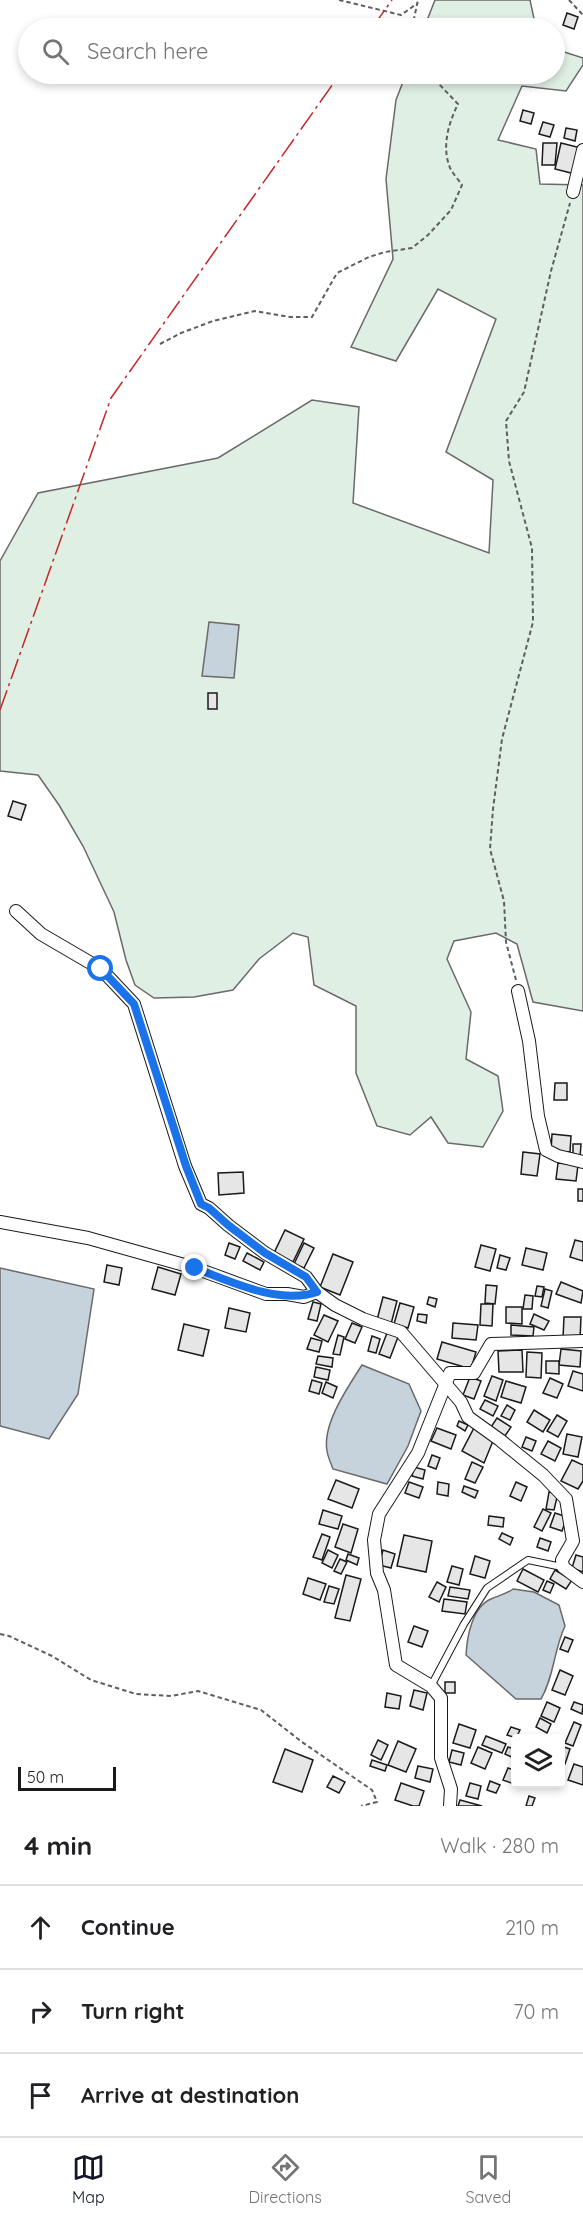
<!DOCTYPE html>
<meta charset="utf-8">
<style>
body{margin:0;font-family:Quicksand,sans-serif;background:#f6f6f6;color:#202124}
.controls{position:absolute;right:18px;bottom:18px;display:grid;overflow:hidden;border-radius:6px;box-shadow:0 3px 9px #0003}
.controls button{width:54px;height:54px;display:grid;place-items:center;padding:0;border:0;border-bottom:2px solid #e0e0e0;background:#fff;color:#202124;font:30px sans-serif}
.scale{position:absolute;left:18px;bottom:15px;width:98px;box-sizing:border-box;padding-left:6px;border:3px solid #1a1a1a;border-top:0;font-size:16px;line-height:21px;white-space:nowrap;color:#1a1a1a;-webkit-text-stroke:4px #fff;paint-order:stroke}
.stop{position:absolute;width:18px;height:18px;margin:-14px;border:4px solid #1a73e8;border-radius:50%;background:#fff}
.stop.end{background:#1a73e8;border-color:#fff;box-shadow:0 2px 6px #0008}
.list{margin:0;padding:0;list-style:none}
h2{display:flex;justify-content:space-between;align-items:center;height:78px;margin:0;padding:0 24px;font-size:26px}
h2 small{font-size:20px;font-weight:400;color:#757577}
.list li{display:grid;grid-template-columns:39px 1fr auto;gap:18px;align-items:center;box-sizing:border-box;height:84px;padding:0 24px;border-top:2px solid #e0e0e0}
.list b{display:block;font-size:22px;white-space:nowrap}
.list em{font-size:20px;font-style:normal;color:#757577}
.icon{flex:none;width:33px;height:33px;fill:none;stroke:currentColor;stroke-width:2;stroke-linecap:round;stroke-linejoin:round}
.map{position:relative;flex:none;width:583px;height:1806px;overflow:hidden}
.search{position:absolute;background:#fff;box-shadow:0 3px 9px #0003;left:18px;right:18px;top:18px;height:66px;display:flex;align-items:center;gap:15px;box-sizing:border-box;padding:0 21px;border-radius:33px;color:#757577;font-size:22px}
.sheet{height:330px;background:#fff}
nav{display:flex;justify-content:space-around;align-items:center;box-sizing:border-box;height:84px;border-top:2px solid #e0e0e0;background:#fff;font-size:16px;color:#757577}
nav a{display:grid;justify-items:center;gap:3px}
nav .on{color:#111827}
.map>svg:first-child{display:block}
.green{fill:#e0efe3;stroke:#6a6a6a;stroke-width:1.5}
.water{fill:#c6d2dc;stroke:#6a6a6a;stroke-width:1.5}
.building{fill:#e6e6e6;stroke:#1a1a1a;stroke-width:1.5}
.lines{fill:none;stroke-linecap:round;stroke-linejoin:round}
.service-casing{stroke:#1a1a1a;stroke-width:8}
.minor-casing{stroke:#1a1a1a;stroke-width:14}
.path{stroke:#5f5f5f;stroke-width:2;stroke-dasharray:4.5 3;stroke-linecap:butt}
.service{stroke:#fff;stroke-width:6}
.minor{stroke:#fff;stroke-width:12}
.power{stroke:#c62828;stroke-width:1.5;stroke-dasharray:21 4.5 3 4.5;stroke-linecap:butt}
.route{stroke:#1a73e8;stroke-width:8}
</style>
<div class="map">
<svg width="583" height="1806" viewBox="0 0 583 1806">
<rect width="100%" height="100%" fill="#fff"/>
<g class="green">
<polygon points="435,0 530,0 536,28 424,28"/>
<polygon points="555,49 583,58 583,65 566,91 522,86 498,140 536,149 540,184 583,185 583,1011 533,1002 517,944 496,933 454,941 447,959 471,1012 466,1059 498,1076 503,1111 483,1147 448,1143 431,1117 410,1135 377,1126 356,1073 356,1006 314,985 308,937 293,933 259,959 233,990 194,997 154,998 135,985 126,960 114,912 83,846 59,805 38,775 0,771 0,561 38,493 218,458 312,400 359,407 353,503 489,553 493,480 446,452 496,319 438,289 396,361 351,347 393,259 386,179 396,100 406,74 554,74"/>
</g>
<g class="water">
<polygon points="209,622 239,625 234,678 202,676"/>
<polygon points="0,1268 94,1289 78,1394 49,1439 0,1426"/>
<path d="M362,1365l47,19 12,27 -13,35 -21,38 -54,-15c-2,-5 -5,-12 -6,-18 -5,-27 21,-64 35,-86z"/>
<path d="M513,1589l21,3 25,13 6,21c-11,23 -11,51 -24,73h-25l-50,-44c1,-18 6,-48 25,-56 8,-4 14,-4 22,-10z"/>
</g>
<g class="building">
<polygon points="567,13 578,17 574,29 563,25"/>
<polygon points="523,110 534,113 531,124 520,121"/>
<polygon points="543,122 554,125 550,137 539,134"/>
<polygon points="566,128 577,130 575,141 564,138"/>
<polygon points="543,143 557,143 555,165 542,165"/>
<polygon points="561,143 581,148 575,174 555,169"/>
<rect x="208" y="693" width="9" height="16"/>
<polygon points="13,801 26,805 21,820 8,816"/>
<polygon points="555,1083 567,1083 567,1100 554,1100"/>
<polygon points="552,1134 571,1136 570,1152 551,1151"/>
<polygon points="573,1144 581,1144 580,1158 573,1157"/>
<polygon points="523,1152 540,1154 537,1176 521,1174"/>
<polygon points="558,1163 578,1165 576,1181 556,1179"/>
<polygon points="243,1172 244,1193 219,1195 218,1173"/>
<rect x="578" y="1189" width="5" height="12"/>
<polygon points="285,1230 304,1239 293,1262 274,1253"/>
<polygon points="575,1240 583,1242 583,1261 570,1257"/>
<polygon points="229,1243 240,1247 235,1259 225,1255"/>
<polygon points="304,1243 314,1248 304,1268 294,1264"/>
<polygon points="481,1245 496,1249 490,1271 475,1267"/>
<polygon points="526,1248 547,1253 543,1270 522,1265"/>
<polygon points="247,1253 264,1262 260,1270 243,1261"/>
<polygon points="333,1254 353,1262 340,1295 320,1287"/>
<polygon points="500,1255 510,1258 506,1270 497,1268"/>
<polygon points="107,1265 122,1268 119,1285 104,1282"/>
<polygon points="158,1267 181,1274 175,1295 152,1289"/>
<polygon points="561,1282 583,1291 581,1303 556,1294"/>
<polygon points="486,1285 497,1286 495,1304 485,1303"/>
<polygon points="537,1286 544,1287 542,1297 535,1296"/>
<polygon points="545,1289 552,1291 548,1308 541,1306"/>
<polygon points="525,1295 533,1296 532,1309 523,1309"/>
<polygon points="383,1297 397,1301 391,1324 377,1320"/>
<polygon points="429,1297 437,1299 435,1307 427,1304"/>
<polygon points="313,1302 321,1304 317,1321 308,1319"/>
<polygon points="400,1303 414,1307 408,1328 394,1324"/>
<polygon points="481,1304 493,1304 492,1326 480,1325"/>
<polygon points="506,1307 522,1307 522,1324 506,1323"/>
<polygon points="229,1308 250,1313 246,1332 225,1328"/>
<polygon points="418,1314 427,1315 426,1323 417,1321"/>
<polygon points="534,1314 549,1321 544,1330 530,1324"/>
<polygon points="324,1315 338,1321 328,1342 314,1335"/>
<polygon points="564,1317 581,1317 580,1339 563,1338"/>
<polygon points="352,1323 362,1327 355,1343 345,1339"/>
<polygon points="453,1323 478,1325 476,1340 452,1338"/>
<polygon points="184,1324 209,1330 203,1356 178,1350"/>
<polygon points="511,1325 534,1327 533,1336 511,1335"/>
<polygon points="387,1333 398,1337 390,1358 379,1354"/>
<polygon points="338,1335 344,1337 340,1355 333,1354"/>
<polygon points="372,1336 380,1339 376,1353 368,1351"/>
<polygon points="311,1338 322,1341 319,1352 307,1349"/>
<polygon points="442,1342 476,1352 471,1369 437,1359"/>
<polygon points="561,1349 581,1351 580,1367 559,1365"/>
<polygon points="522,1350 523,1372 499,1372 498,1351"/>
<polygon points="527,1352 542,1353 541,1378 526,1377"/>
<polygon points="318,1356 333,1358 332,1367 316,1364"/>
<polygon points="546,1361 559,1361 559,1374 546,1373"/>
<polygon points="316,1367 330,1370 328,1380 314,1377"/>
<polygon points="573,1371 583,1374 583,1391 568,1386"/>
<polygon points="492,1376 503,1380 496,1401 484,1396"/>
<polygon points="470,1377 481,1381 474,1399 463,1395"/>
<polygon points="550,1378 563,1384 557,1398 543,1393"/>
<polygon points="312,1380 322,1383 319,1394 309,1391"/>
<polygon points="506,1381 526,1387 521,1403 501,1397"/>
<polygon points="326,1382 337,1387 333,1398 322,1393"/>
<polygon points="485,1400 498,1406 493,1416 480,1409"/>
<polygon points="507,1405 515,1410 510,1420 501,1416"/>
<polygon points="534,1410 550,1420 543,1432 527,1422"/>
<polygon points="557,1415 567,1421 558,1437 547,1431"/>
<polygon points="497,1418 511,1427 505,1436 491,1427"/>
<polygon points="459,1421 468,1425 465,1431 457,1426"/>
<polygon points="475,1426 493,1441 484,1463 462,1451"/>
<polygon points="437,1428 456,1435 451,1449 431,1441"/>
<polygon points="567,1434 582,1437 578,1457 563,1454"/>
<polygon points="526,1437 536,1441 532,1451 522,1447"/>
<polygon points="548,1441 561,1448 555,1461 541,1454"/>
<polygon points="432,1455 440,1458 436,1469 428,1466"/>
<polygon points="572,1460 583,1465 583,1481 578,1489 561,1481"/>
<polygon points="472,1462 483,1467 475,1483 465,1479"/>
<polygon points="414,1467 425,1470 423,1479 412,1476"/>
<polygon points="336,1480 359,1489 352,1508 328,1499"/>
<polygon points="409,1482 423,1487 419,1498 405,1493"/>
<polygon points="438,1482 449,1484 448,1496 437,1494"/>
<polygon points="516,1482 527,1487 521,1501 510,1496"/>
<polygon points="464,1486 478,1491 475,1498 462,1492"/>
<polygon points="549,1492 558,1493 554,1510 546,1509"/>
<polygon points="543,1509 551,1513 542,1531 534,1527"/>
<polygon points="323,1510 342,1516 338,1529 319,1524"/>
<polygon points="555,1513 567,1517 562,1531 550,1527"/>
<polygon points="489,1516 504,1518 503,1527 488,1525"/>
<polygon points="343,1524 358,1529 351,1553 335,1547"/>
<polygon points="502,1533 513,1538 510,1545 499,1539"/>
<polygon points="322,1534 330,1537 322,1560 313,1557"/>
<polygon points="404,1535 432,1541 426,1572 397,1566"/>
<polygon points="540,1538 551,1542 548,1551 537,1547"/>
<polygon points="328,1550 338,1555 332,1568 322,1563"/>
<polygon points="383,1550 395,1554 391,1568 379,1565"/>
<polygon points="348,1554 359,1558 357,1565 346,1560"/>
<polygon points="576,1555 583,1557 583,1572 572,1568"/>
<polygon points="475,1556 490,1561 485,1578 470,1574"/>
<polygon points="340,1559 347,1562 341,1574 334,1571"/>
<polygon points="452,1566 463,1569 459,1585 447,1582"/>
<polygon points="523,1569 544,1580 538,1592 517,1581"/>
<polygon points="555,1570 572,1580 566,1589 550,1579"/>
<polygon points="346,1575 361,1579 350,1621 335,1618"/>
<polygon points="308,1578 326,1584 320,1600 303,1594"/>
<polygon points="547,1581 554,1584 550,1593 543,1590"/>
<polygon points="437,1582 446,1587 439,1602 429,1597"/>
<polygon points="329,1586 339,1589 334,1604 324,1602"/>
<polygon points="450,1587 470,1590 468,1599 448,1596"/>
<polygon points="444,1599 467,1602 465,1614 442,1611"/>
<polygon points="414,1626 428,1631 422,1647 408,1642"/>
<polygon points="565,1637 573,1640 568,1652 560,1649"/>
<polygon points="560,1670 573,1676 565,1695 552,1690"/>
<rect x="445" y="1682" width="10" height="11"/>
<polygon points="414,1690 427,1693 423,1710 410,1706"/>
<polygon points="387,1693 401,1696 399,1709 385,1707"/>
<polygon points="547,1702 560,1708 554,1722 541,1716"/>
<polygon points="574,1702 583,1705 582,1714 571,1709"/>
<polygon points="540,1718 551,1724 547,1733 536,1727"/>
<polygon points="574,1722 581,1725 573,1746 565,1743"/>
<polygon points="459,1724 476,1730 470,1748 453,1743"/>
<polygon points="511,1727 520,1730 516,1738 507,1735"/>
<polygon points="486,1736 506,1744 502,1753 482,1745"/>
<polygon points="378,1740 388,1745 381,1760 371,1755"/>
<polygon points="398,1741 416,1749 406,1772 388,1765"/>
<polygon points="561,1746 570,1749 565,1764 560,1762"/>
<polygon points="478,1747 492,1753 485,1769 471,1763"/>
<polygon points="508,1747 516,1750 516,1759 505,1754"/>
<polygon points="285,1749 313,1760 302,1792 273,1782"/>
<polygon points="452,1750 464,1753 461,1765 449,1762"/>
<polygon points="372,1760 387,1765 385,1771 370,1766"/>
<polygon points="574,1764 583,1767 583,1785 568,1780"/>
<polygon points="418,1766 433,1769 430,1782 415,1778"/>
<polygon points="508,1768 516,1771 516,1784 521,1784 520,1786 503,1780"/>
<polygon points="333,1776 345,1782 339,1793 327,1787"/>
<polygon points="490,1781 500,1785 496,1793 487,1790"/>
<polygon points="401,1783 424,1791 419,1806 413,1806 395,1800"/>
<polygon points="470,1783 481,1786 478,1799 466,1796"/>
<polygon points="529,1796 535,1798 532,1806 526,1806"/>
<polygon points="460,1800 482,1806 458,1806"/>
</g>
<g class="lines">
<g class="service-casing">
<polyline id="service" points="431,1686 464,1624 487,1588 528,1560 562,1567"/>
</g>
<g class="minor-casing">
<g id="minor">
<polyline points="573,192 583,150"/>
<polyline points="16,911 41,934 101,969 134,1004 185,1166 201,1204 209,1208 228,1225 265,1253 306,1277 317,1292 335,1305 363,1319 401,1332 461,1402 468,1417 500,1440 543,1475 566,1499 573,1541 562,1560 563,1567 583,1582"/>
<polyline points="518,991 529,1041 538,1116 546,1150 558,1156 583,1162"/>
<polyline points="0,1222 88,1238 195,1268 266,1294 287,1294 304,1297 317,1292"/>
<polyline points="450,1806 451,1789 441,1758 441,1698 431,1686 396,1665 384,1590 377,1573 374,1540 379,1514 418,1453 450,1373 474,1373 491,1344 583,1341"/>
</g>
</g>
<g class="path">
<polyline points="339,0 401,15 418,3"/>
<polyline points="569,0 583,15"/>
<polyline points="412,28 418,0"/>
<path d="M160,344l21,-11 32,-12 42,-10 35,6h22l25,-44 32,-16 16,-5 27,-4 16,-13 23,-25 11,-25c-4,-6 -11,-13 -13,-20 -7,-20 0,-43 9,-61l-22,-23 -16,-7"/>
<polyline points="516,980 506,942 504,901 490,849 493,809 502,739 533,622 532,548 509,461 506,421 524,392 551,271 570,203"/>
<polyline points="0,1634 9,1636 52,1656 91,1680 136,1694 171,1696 198,1691 261,1710 302,1742 372,1790 377,1802 361,1806"/>
</g>
<use href="#service" class="service"/>
<use href="#minor" class="minor"/>
<g class="power">
<polyline points="372,28 392,0"/>
<polyline points="0,710 111,398 340,74"/>
</g>
</g>
<g class="lines">
<path class="route" d="M101,969l33,35 52,162 15,38 8,4 19,17 37,28 41,24 11,15c-37,13 -86,-10 -122,-24"/>
</g>
</svg>
<div class="controls">
<button><svg class="icon" aria-label="layers" viewBox="0 0 24 24"><path d="M12 4l9 5-9 5-9-5zM3 14l9 5 9-5"/></svg></button>
</div>
<div class="scale">50 m</div>
<div class="stop" style="left:101px;top:969px"></div>
<div class="stop end" style="left:195px;top:1268px"></div>
<div class="search"><svg class="icon" aria-label="search" viewBox="0 0 24 24"><circle cx="10" cy="10" r="6"/><path d="M15 15l6 6"/></svg>Search here</div>
</div>
<section class="sheet">
<h2>4 min<small>Walk · 280 m</small></h2>
<ul class="list">
<li><svg class="icon" aria-label="ahead" viewBox="0 0 24 24"><path d="M12 20V5M6 11l6-6 6 6"/></svg><div><b>Continue</b></div><em>210 m</em></li>
<li><svg class="icon" aria-label="right" viewBox="0 0 24 24"><path d="M7 20v-9h11M14 6l5 5-5 5"/></svg><div><b>Turn right</b></div><em>70 m</em></li>
<li><svg class="icon" aria-label="arrive" viewBox="0 0 24 24"><path d="M6 21V4h12l-3 4 3 4H6"/></svg><div><b>Arrive at destination</b></div></li>
</ul>
</section>
<nav>
<a class="on"><svg class="icon" aria-label="map" viewBox="0 0 24 24"><path d="M3 6l6-2 6 2 6-2v14l-6 2-6-2-6 2zM9 4v14M15 6v14"/></svg>Map</a>
<a><svg class="icon" aria-label="directions" viewBox="0 0 24 24"><path d="M12 3l9 9-9 9-9-9zM9 14v-3h6M13 9l2 2-2 2"/></svg>Directions</a>
<a><svg class="icon" aria-label="saved" viewBox="0 0 24 24"><path d="M7 4h10v16l-5-4-5 4z"/></svg>Saved</a>
</nav>
